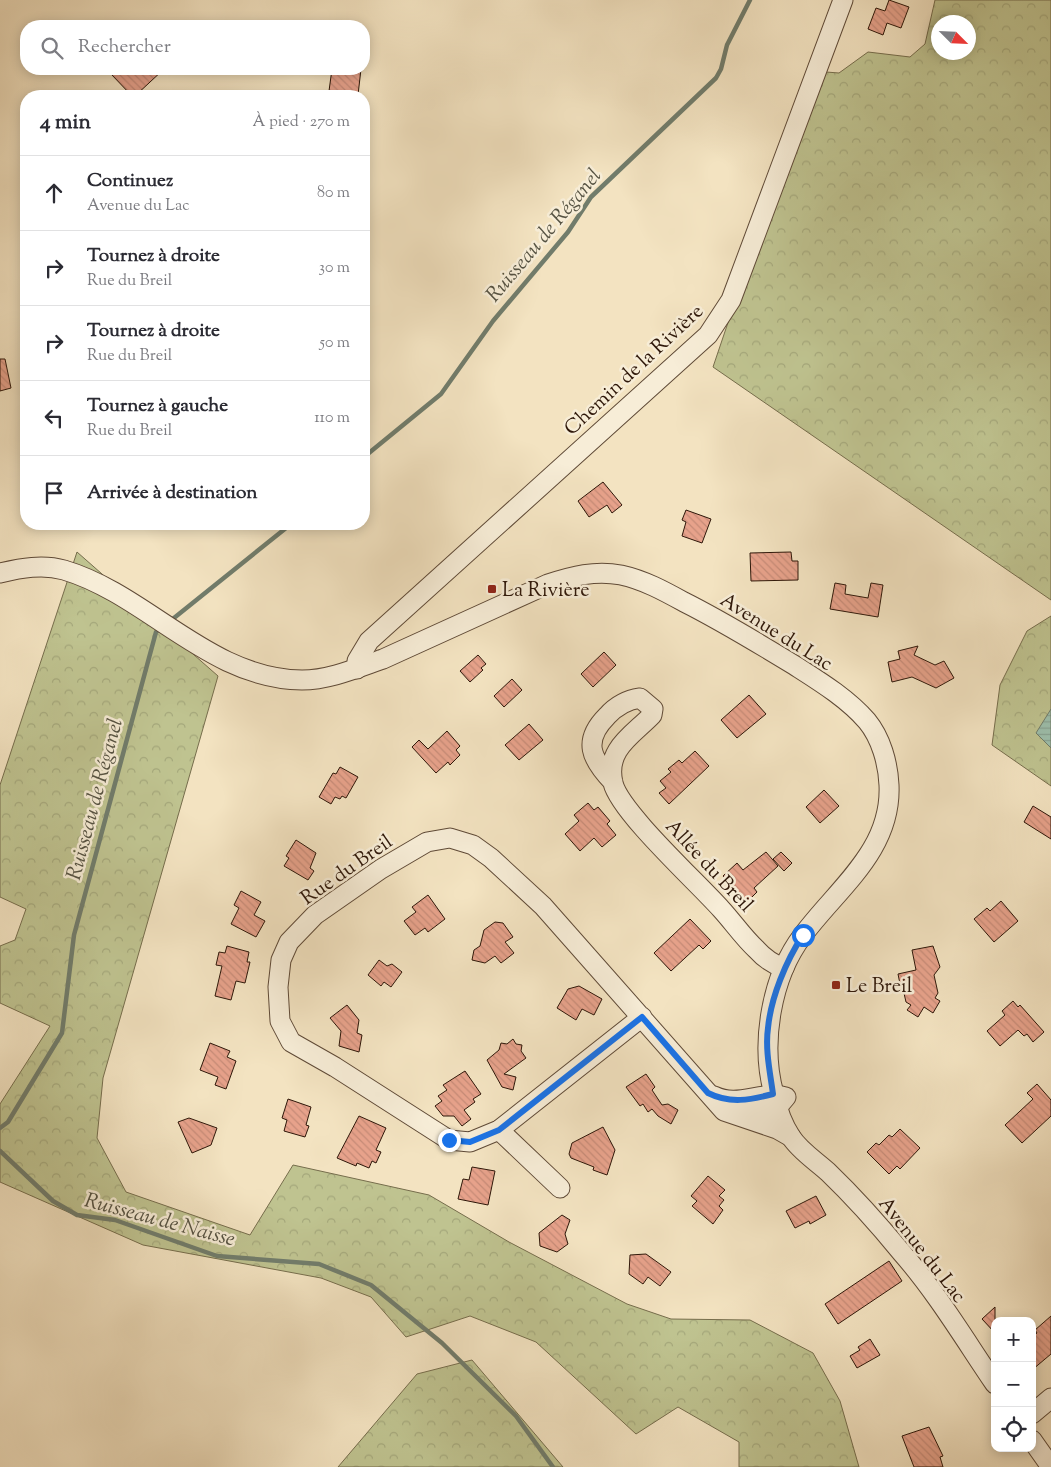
<!DOCTYPE html>
<html lang="fr">
<meta charset="utf-8">
<style>
body{margin:0;font-family:"Sorts Mill Goudy",serif;background:#f2f2f3;color:#2b2b33}
.controls{position:absolute;right:15px;bottom:15px;display:grid;overflow:hidden;border-radius:10px;box-shadow:0 2px 12px #0003}
.controls button{width:45px;height:45px;display:grid;place-items:center;padding:0;border:0;border-bottom:1px solid #e1e1e2;background:#fff;color:#2b2b33;font:25px sans-serif}
.compass{position:absolute;left:931px;top:15px;width:45px;height:45px;border-radius:50%;background:#fff;box-shadow:0 2px 12px #0003;rotate:114deg}
.stop{position:absolute;width:15px;height:15px;margin:-11px;border:4px solid #1a73e8;border-radius:50%;background:#fff}
.stop.end{background:#1a73e8;border-color:#fff;box-shadow:0 1px 5px #0008}
.list{margin:0;padding:0;list-style:none}
h2{display:flex;justify-content:space-between;align-items:center;height:65px;margin:0;padding:0 20px;font-size:21px}
h2 small{font-size:16px;font-weight:400;color:#7c7c81}
.list li{display:grid;grid-template-columns:32px 1fr auto;gap:15px;align-items:center;box-sizing:border-box;height:75px;padding:0 20px;border-top:1px solid #e1e1e2}
.list b{display:block;font-size:19px;white-space:nowrap}
.list p{margin:0;font-size:16px;white-space:nowrap;color:#7c7c81}
.list em{font-size:16px;font-style:normal;color:#7c7c81}
.icon{flex:none;width:28px;height:28px;fill:none;stroke:currentColor;stroke-width:2;stroke-linecap:round;stroke-linejoin:round}
.map{position:relative;flex:none;width:1051px;height:1467px;overflow:hidden}
.search{position:absolute;background:#fff;box-shadow:0 2px 12px #0003;left:20px;top:20px;width:350px;height:55px;display:flex;align-items:center;gap:12px;box-sizing:border-box;padding:0 18px;border-radius:20px;color:#7c7c81;font-size:19px}
.panel{position:absolute;background:#fff;box-shadow:0 2px 12px #0003;left:20px;top:90px;width:350px;height:440px;border-radius:20px}
.map>svg:first-child{display:block}
.forest{fill:url(#forest-crowns);stroke:#766d4c;fill-rule:evenodd}
.water{fill:url(#water-rules);stroke:#717c6b}
.lines{fill:none;stroke-linecap:round;stroke-linejoin:round}
.stream{stroke:#717c6b;stroke-width:4.5}
.building{fill:url(#building-back-hatch);stroke:#2e1709}
.minor-casing{stroke:#5f4a37;stroke-width:21}
.minor{stroke:#f7edd7;stroke-width:19}
.route{stroke:#1a73e8;stroke-width:6}
.poi-dot{fill:#8f2418;stroke:#f7edd7;stroke-width:2}
.labels{text-anchor:middle;stroke-width:5;stroke-linejoin:round;paint-order:stroke}
.street-label{font-size:20px;fill:#2e1709;stroke:#f7edd7}
.poi-label{font-size:20px;fill:#2e1709;stroke:#f7edd7;text-anchor:start}
.water-label{font-size:21px;font-style:italic;fill:#555242;stroke:#f7edd7}
</style>
<div class="map">
<svg width="1051" height="1467" viewBox="0 0 1051 1467">
<defs>
<pattern id="forest-crowns" width="20" height="18" patternUnits="userSpaceOnUse" patternTransform="scale(1.25)"><rect width="20" height="18" fill="#bfc390"/><path d="M2 6a3 3 0 1 1 6 0M12 15a3 3 0 1 1 6 0" fill="none" stroke="#a4a77b"/></pattern>
<pattern id="water-rules" width="6" height="5" patternUnits="userSpaceOnUse" patternTransform="scale(1.25)"><rect width="6" height="5" fill="#9dbfac"/><path d="M0 2.5h6" fill="none" stroke="#88a393"/></pattern>
<pattern id="building-back-hatch" width="6" height="6" patternUnits="userSpaceOnUse" patternTransform="scale(1.25)"><rect width="6" height="6" fill="#e7a28b"/><path d="M-1 5l2 2M0 0l6 6M5-1l2 2" fill="none" stroke="#c68b77"/></pattern>
</defs>
<rect width="100%" height="100%" fill="#f3e3c1"/>
<filter id="stains"><feTurbulence type="fractalNoise" baseFrequency=".004" numOctaves="4"/><feColorMatrix values="0 0 0 0 .2 0 0 0 0 .09 0 0 0 0 .02 0 0 0 .5 -.17"/></filter>
<radialGradient id="worn" r=".72"><stop offset=".6" stop-color="#630" stop-opacity="0"/><stop offset="1" stop-color="#630" stop-opacity=".3"/></radialGradient>
<g class="forest">
<path d="M935,0h116v600l-338,-233 100,-296 26,2 29,-21 42,5 15,-13zM938,22h30v30h-30z"/>
<polygon points="77,552 218,676 103,1078 97,1138 126,1192 250,1235 293,1165 429,1195 509,1242 627,1304 671,1319 750,1320 813,1353 840,1401 859,1467 739,1467 739,1442 678,1407 636,1434 536,1342 470,1316 406,1337 371,1297 321,1278 143,1245 0,1182 0,1104 50,1026 0,1003 0,946 15,940 26,909 0,897 0,785"/>
<polygon points="1051,616 1051,786 992,745 1000,685 1027,631"/>
<polygon points="472,1360 563,1467 338,1467 417,1374"/>
</g>
<polygon class="water" points="1051,709 1051,748 1036,733"/>
<g class="lines">
<g class="stream">
<polyline points="364,457 441,394 493,321 568,232 591,197 716,78 721,69 727,45 750,0"/>
<polyline points="169,622 291,524"/>
<polyline points="0,1128 8,1122 62,1033 74,935 156,632 161,628"/>
<polyline points="0,1151 53,1201 77,1215 115,1220 217,1256 319,1264 371,1285 442,1343 516,1416 553,1467"/>
</g>
</g>
<g class="building">
<polygon points="889,0 909,7 901,28 887,23 883,35 868,29 876,8 885,11"/>
<polygon points="116,69 127,69 132,75 138,69 164,69 135,96 132,96 111,74"/>
<polygon points="332,69 361,69 358,95 329,91"/>
<polygon points="0,359 5,359 11,388 0,391"/>
<polygon points="603,482 622,505 612,513 607,505 589,517 578,501"/>
<polygon points="686,510 711,519 702,543 682,536 686,522 682,520"/>
<polygon points="791,552 792,561 798,561 798,580 751,581 750,553"/>
<polygon points="835,583 846,585 845,594 868,598 871,583 883,585 878,617 830,609"/>
<polygon points="918,646 914,655 935,665 944,661 954,678 936,688 912,677 892,682 888,662 900,659 898,651"/>
<polygon points="604,652 616,665 593,687 581,674"/>
<polygon points="478,655 486,664 481,668 483,670 470,682 460,671"/>
<polygon points="512,679 522,690 504,707 494,696"/>
<polygon points="749,695 766,714 737,738 721,720"/>
<polygon points="529,724 543,740 519,760 505,745"/>
<polygon points="447,731 460,746 456,750 460,755 450,765 448,762 436,773 412,747 419,740 428,749"/>
<polygon points="695,751 709,766 669,804 659,793 666,788 660,781 671,772 668,769 679,760 682,763"/>
<polygon points="340,767 358,777 346,798 342,796 340,799 335,797 331,804 319,797 333,773 336,774"/>
<polygon points="824,790 839,806 820,823 806,807"/>
<polygon points="588,803 594,810 598,807 610,821 607,824 616,835 602,847 594,838 580,851 565,834 579,821 574,815"/>
<polygon points="1033,806 1051,817 1051,839 1024,822"/>
<polygon points="296,840 316,853 310,868 314,871 308,880 284,866 289,858 286,856"/>
<polygon points="766,852 778,866 754,888 757,892 747,902 723,876 737,863 743,870"/>
<polygon points="781,852 792,863 784,871 773,859"/>
<polygon points="241,891 261,902 254,915 265,921 256,937 231,924 239,908 234,905"/>
<polygon points="428,895 445,919 428,932 425,928 415,935 404,921 416,912 412,907"/>
<polygon points="1001,901 1018,921 994,942 974,919 987,908 990,911"/>
<polygon points="690,919 711,941 703,949 699,945 671,971 654,953"/>
<polygon points="495,922 503,923 513,937 505,942 514,953 501,963 495,956 485,963 472,960 474,950 480,946 484,930"/>
<polygon points="227,946 249,952 247,962 250,962 245,983 236,981 231,1000 215,996 222,966 216,965 219,952 225,953"/>
<polygon points="933,946 940,967 934,975 938,993 935,998 940,1001 933,1013 924,1007 918,1017 907,1010 911,1005 906,1002 903,989 901,989 898,974 916,970 912,950"/>
<polygon points="379,960 387,966 392,964 402,972 391,987 384,982 381,986 368,975"/>
<polygon points="579,986 602,999 594,1015 582,1009 576,1020 557,1008 568,989"/>
<polygon points="1013,1001 1018,1007 1020,1005 1044,1032 1033,1042 1027,1034 1024,1036 1018,1030 1000,1046 987,1031 1005,1015 1002,1011"/>
<polygon points="347,1005 359,1020 357,1033 362,1035 359,1052 339,1046 341,1031 330,1018"/>
<polygon points="513,1039 516,1044 522,1045 521,1051 526,1058 504,1074 516,1077 513,1090 502,1087 487,1060 499,1050 501,1043 507,1044"/>
<polygon points="210,1043 230,1051 227,1057 236,1061 226,1089 215,1085 218,1077 200,1070"/>
<polygon points="465,1071 481,1094 473,1099 475,1102 464,1110 471,1119 462,1126 454,1116 443,1116 435,1106 442,1101 438,1096 447,1090 443,1085"/>
<polygon points="646,1074 655,1087 652,1090 662,1105 668,1104 678,1110 671,1124 658,1116 652,1109 648,1112 643,1104 640,1106 626,1087"/>
<polygon points="1037,1084 1051,1100 1051,1116 1022,1143 1005,1125 1033,1099 1027,1093"/>
<polygon points="288,1099 311,1107 306,1125 309,1126 305,1137 284,1131 287,1120 282,1118"/>
<polygon points="359,1116 386,1128 376,1150 381,1152 376,1163 372,1161 369,1168 357,1163 356,1166 337,1158"/>
<polygon points="189,1118 217,1128 211,1145 192,1153 178,1122"/>
<polygon points="603,1127 615,1150 607,1175 593,1170 594,1167 571,1158 569,1154 572,1143"/>
<polygon points="900,1129 920,1148 900,1169 897,1166 889,1174 867,1152 876,1143 879,1145 889,1135 892,1137"/>
<polygon points="472,1167 495,1171 488,1205 458,1199 463,1179 469,1180"/>
<polygon points="708,1176 725,1190 719,1196 724,1200 719,1206 723,1210 713,1224 692,1206 697,1201 691,1196"/>
<polygon points="816,1196 826,1215 810,1224 809,1221 795,1228 786,1211"/>
<polygon points="562,1215 570,1220 565,1234 568,1244 557,1252 540,1246 539,1233"/>
<polygon points="646,1254 671,1272 660,1286 648,1277 643,1284 629,1274 630,1255"/>
<polygon points="889,1261 902,1281 838,1324 825,1304"/>
<polygon points="995,1307 995,1333 982,1319"/>
<polygon points="1051,1316 1051,1354 1032,1370 1032,1337 1037,1333 1035,1330"/>
<polygon points="870,1339 880,1355 857,1368 850,1356 860,1350 858,1347"/>
<polygon points="929,1427 943,1456 940,1457 943,1467 914,1467 902,1436"/>
</g>
<g class="lines">
<g class="minor-casing">
<g id="minor">
<path d="M0,573c21,-5 43,-9 64,-3 84,25 145,109 238,110 27,0 55,-12 81,-21l165,-75c25,-8 47,-14 73,-9 23,5 43,16 63,27 38,19 74,41 110,63 25,16 53,33 73,56 14,17 21,42 22,64 3,65 -51,103 -86,150 -32,42 -43,109 -29,159 3,14 9,31 17,43 9,14 25,24 37,35 26,25 51,53 74,81 35,40 63,87 93,131"/>
<polyline points="357,669 357,661 369,641 708,335 731,300 843,0"/>
<path d="M613,782c-22,-23 -31,-41 -6,-66 9,-10 19,-16 33,-18l13,11 -1,6c-19,20 -47,34 -39,68 7,29 84,99 108,126 12,13 22,28 35,40 8,9 16,15 28,19"/>
<polyline points="642,1017 499,1130 470,1142 449,1140 335,1067 291,1042 280,1021 278,987 281,960 289,942 315,915 381,869 427,842 450,838 473,845 491,858 543,906 724,1111 777,1129 791,1137"/>
<path d="M714,1096c24,12 48,-6 72,1l-11,13 -36,3"/>
<polyline points="499,1130 560,1188"/>
<polyline points="1032,1414 1051,1398"/>
<polyline points="1032,1440 1051,1467"/>
</g>
</g>
<use href="#minor" class="minor"/>
</g>
<g class="lines">
<path class="route" d="M449,1140l21,2 29,-12 143,-113 66,76c22,11 42,7 65,1 -3,-22 -8,-45 -5,-66 3,-31 18,-67 35,-93"/>
</g>
<g class="poi-dot">
<rect x="487" y="584" width="10" height="10" rx="2.5"/>
<rect x="831" y="980" width="10" height="10" rx="2.5"/>
</g>
<g class="labels">
<g class="street-label">
<text transform="translate(633 369) rotate(-43)" y="7">Chemin de la Rivière</text>
<text transform="translate(777 631) rotate(32)" y="7">Avenue du Lac</text>
<text transform="translate(710 865) rotate(47)" y="7">Allée du Breil</text>
<text transform="translate(346 869) rotate(-35)" y="7">Rue du Breil</text>
<text transform="translate(923 1249) rotate(52)" y="7">Avenue du Lac</text>
</g>
<g class="poi-label">
<text x="502" y="596">La Rivière</text>
<text x="846" y="992">Le Breil</text>
</g>
<g class="water-label">
<text transform="translate(543 235) rotate(-50)" y="7">Ruisseau de Réganel</text>
<text transform="translate(94 799) rotate(-75)" y="7">Ruisseau de Réganel</text>
<text transform="translate(160 1219) rotate(15)" y="7">Ruisseau de Naisse</text>
</g>
</g>
<rect width="100%" height="100%" filter="url(#stains)"/>
<rect width="100%" height="100%" fill="url(#worn)"/>
</svg>
<div class="controls">
<button>+</button>
<button>−</button>
<button><svg class="icon" aria-label="locate" viewBox="0 0 24 24"><circle cx="12" cy="12" r="6"/><path d="M12 2v4M12 18v4M2 12h4M18 12h4"/></svg></button>
</div>
<svg class="compass" viewBox="-18 -18 36 36"><path d="M0-13l5 13h-10z" fill="#e53935"/><path d="M0 13l5-13h-10z" fill="#7c7c81"/></svg>
<div class="stop" style="left:803px;top:935px"></div>
<div class="stop end" style="left:449px;top:1140px"></div>
<div class="search"><svg class="icon" aria-label="search" viewBox="0 0 24 24"><circle cx="10" cy="10" r="6"/><path d="M15 15l6 6"/></svg>Rechercher</div>
<section class="panel">
<h2>4 min<small>À pied · 270 m</small></h2>
<ul class="list">
<li><svg class="icon" aria-label="ahead" viewBox="0 0 24 24"><path d="M12 20V5M6 11l6-6 6 6"/></svg><div><b>Continuez</b><p>Avenue du Lac</p></div><em>80 m</em></li>
<li><svg class="icon" aria-label="right" viewBox="0 0 24 24"><path d="M7 20v-9h11M14 6l5 5-5 5"/></svg><div><b>Tournez à droite</b><p>Rue du Breil</p></div><em>30 m</em></li>
<li><svg class="icon" aria-label="right" viewBox="0 0 24 24"><path d="M7 20v-9h11M14 6l5 5-5 5"/></svg><div><b>Tournez à droite</b><p>Rue du Breil</p></div><em>50 m</em></li>
<li><svg class="icon" aria-label="left" viewBox="0 0 24 24"><path d="M17 20v-9H6M10 6l-5 5 5 5"/></svg><div><b>Tournez à gauche</b><p>Rue du Breil</p></div><em>110 m</em></li>
<li><svg class="icon" aria-label="arrive" viewBox="0 0 24 24"><path d="M6 21V4h12l-3 4 3 4H6"/></svg><div><b>Arrivée à destination</b></div></li>
</ul>
</section>
</div>
